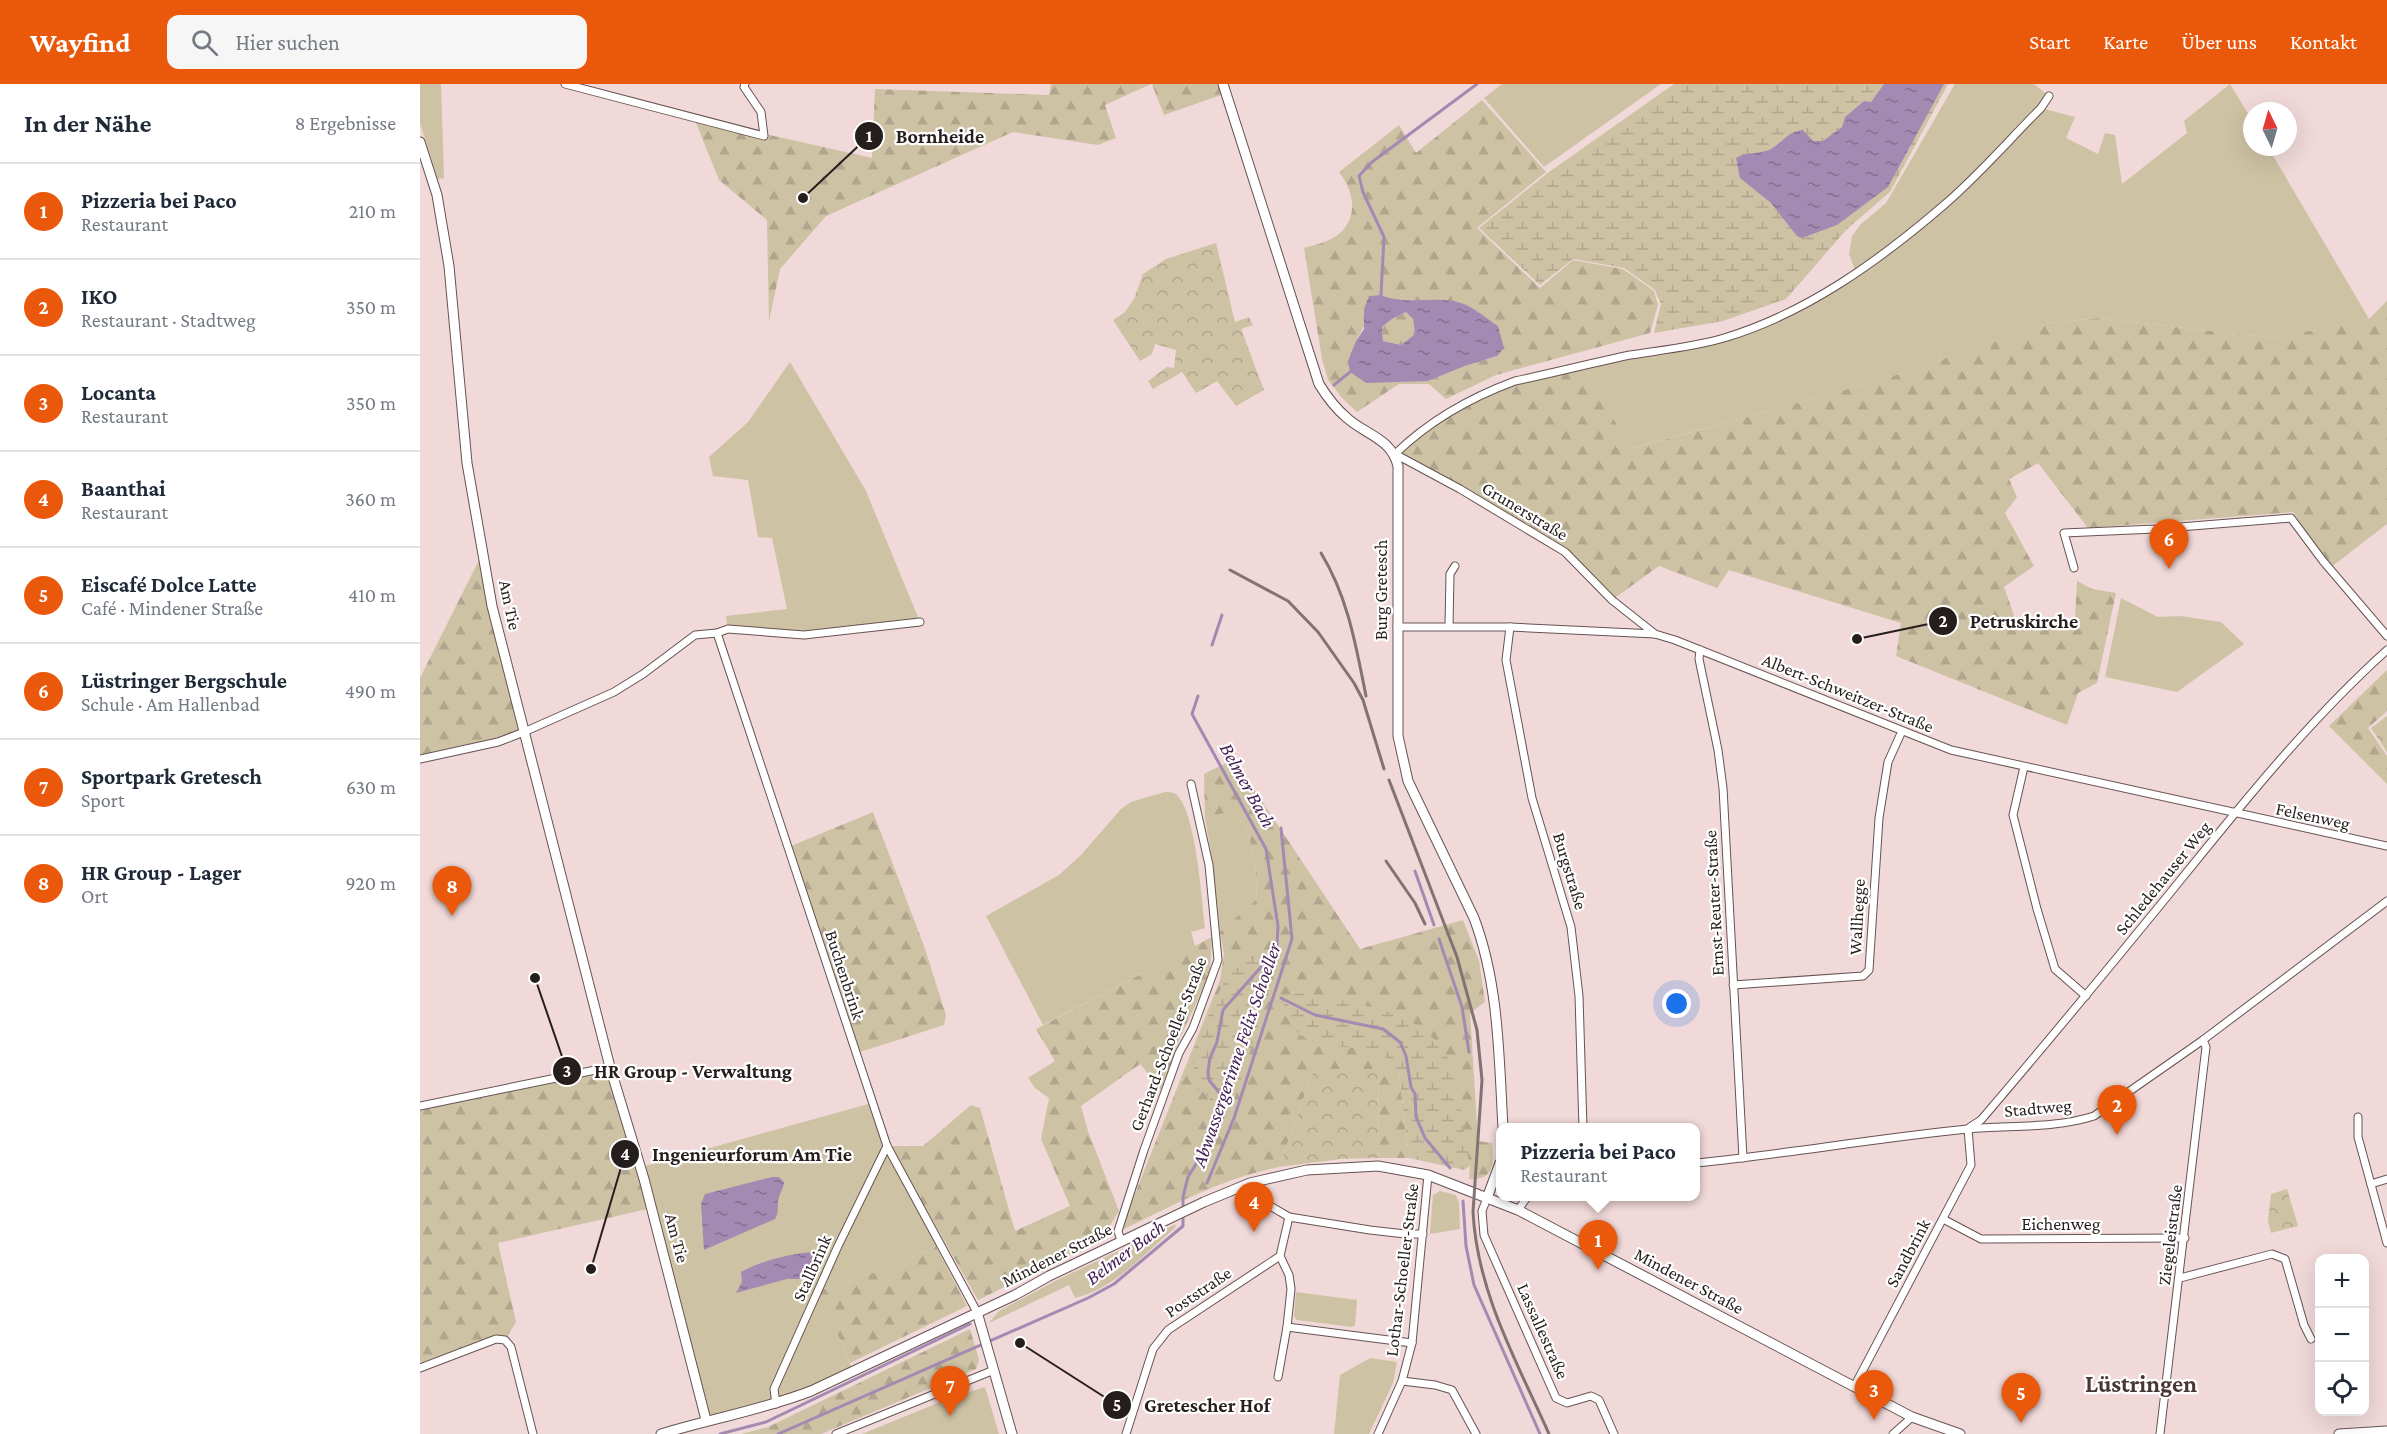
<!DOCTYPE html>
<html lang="de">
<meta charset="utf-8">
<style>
body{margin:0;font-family:"Crimson Pro",serif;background:#f6f6f7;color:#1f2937}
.controls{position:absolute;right:18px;bottom:18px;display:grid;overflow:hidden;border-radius:12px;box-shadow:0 6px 24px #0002}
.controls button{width:54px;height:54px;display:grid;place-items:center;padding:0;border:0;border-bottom:2px solid #e0e1e3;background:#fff;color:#1f2937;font:30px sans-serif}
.compass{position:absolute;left:1823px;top:18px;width:54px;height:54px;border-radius:50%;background:#fff;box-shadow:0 6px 24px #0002;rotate:355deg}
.you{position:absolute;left:1257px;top:920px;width:21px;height:21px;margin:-15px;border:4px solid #fff;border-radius:50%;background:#1a73e8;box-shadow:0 0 0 9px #1a73e833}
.badge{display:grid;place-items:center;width:39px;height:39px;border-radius:50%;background:#ea580c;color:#fff;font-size:20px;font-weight:700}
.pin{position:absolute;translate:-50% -50px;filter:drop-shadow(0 2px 3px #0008)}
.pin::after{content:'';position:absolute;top:32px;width:21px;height:18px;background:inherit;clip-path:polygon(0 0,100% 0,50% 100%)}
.popup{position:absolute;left:1076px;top:1039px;width:204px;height:78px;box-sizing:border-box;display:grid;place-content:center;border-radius:12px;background:#fff;filter:drop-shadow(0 2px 4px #0005);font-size:20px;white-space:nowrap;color:#747a83}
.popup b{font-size:22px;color:#1f2937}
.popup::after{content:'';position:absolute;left:50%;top:100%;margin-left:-12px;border:12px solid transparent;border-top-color:#fff}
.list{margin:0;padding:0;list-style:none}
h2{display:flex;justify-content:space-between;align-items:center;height:78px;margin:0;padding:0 24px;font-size:26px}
h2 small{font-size:20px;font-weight:400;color:#747a83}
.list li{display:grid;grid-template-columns:39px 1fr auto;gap:18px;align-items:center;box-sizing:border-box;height:96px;padding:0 24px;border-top:2px solid #e0e1e3}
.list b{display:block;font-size:22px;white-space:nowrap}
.list p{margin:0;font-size:20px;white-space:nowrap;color:#747a83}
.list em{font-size:20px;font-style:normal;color:#747a83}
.icon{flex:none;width:33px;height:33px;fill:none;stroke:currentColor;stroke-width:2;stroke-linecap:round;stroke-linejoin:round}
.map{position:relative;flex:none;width:1967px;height:1350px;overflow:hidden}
header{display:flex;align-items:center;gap:36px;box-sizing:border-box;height:84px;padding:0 30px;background:#ea580c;color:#fff}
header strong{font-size:28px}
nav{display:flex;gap:33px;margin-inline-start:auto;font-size:21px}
.search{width:420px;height:54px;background:#f6f6f7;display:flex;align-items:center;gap:15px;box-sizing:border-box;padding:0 21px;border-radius:12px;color:#747a83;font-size:22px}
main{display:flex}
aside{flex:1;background:#fff}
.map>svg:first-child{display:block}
.grass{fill:#cec2a4}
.forest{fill:url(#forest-firs);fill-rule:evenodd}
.wetland{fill:url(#wetland-marsh)}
.park{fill:url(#park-crowns)}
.water{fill:url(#water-ripples);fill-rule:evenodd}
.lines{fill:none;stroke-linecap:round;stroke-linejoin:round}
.stream{stroke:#a489b3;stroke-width:3}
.street-casing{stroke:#665352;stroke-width:9}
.secondary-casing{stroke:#665352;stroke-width:11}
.street{stroke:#fff;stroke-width:7}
.secondary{stroke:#fff;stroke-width:9}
.rail{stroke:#827372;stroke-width:3}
.labels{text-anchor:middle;stroke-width:4.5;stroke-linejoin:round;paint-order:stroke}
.street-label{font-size:18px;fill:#261e1d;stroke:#fff}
.water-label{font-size:20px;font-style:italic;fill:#411d52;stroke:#fff}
.district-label{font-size:24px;font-weight:bold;fill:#483736;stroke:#fff}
.leader{fill:none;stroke:#261e1d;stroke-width:2}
.callout-dot{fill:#261e1d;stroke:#fff;stroke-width:2}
.mark-label{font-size:18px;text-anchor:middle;font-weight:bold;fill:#fff}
.callout-label{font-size:20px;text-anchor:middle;font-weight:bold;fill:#261e1d;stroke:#fff;stroke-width:4.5;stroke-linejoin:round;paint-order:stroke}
</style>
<header>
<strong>Wayfind</strong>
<div class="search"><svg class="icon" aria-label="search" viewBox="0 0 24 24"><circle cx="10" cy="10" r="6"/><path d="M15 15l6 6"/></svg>Hier suchen</div>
<nav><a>Start</a><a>Karte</a><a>Über uns</a><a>Kontakt</a></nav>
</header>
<main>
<aside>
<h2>In der Nähe<small>8 Ergebnisse</small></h2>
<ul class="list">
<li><span class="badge">1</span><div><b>Pizzeria bei Paco</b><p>Restaurant</p></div><em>210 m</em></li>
<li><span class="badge">2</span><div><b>IKO</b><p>Restaurant · Stadtweg</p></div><em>350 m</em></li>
<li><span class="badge">3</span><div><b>Locanta</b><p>Restaurant</p></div><em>350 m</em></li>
<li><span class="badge">4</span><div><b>Baanthai</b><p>Restaurant</p></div><em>360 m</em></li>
<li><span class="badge">5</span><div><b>Eiscafé Dolce Latte</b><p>Café · Mindener Straße</p></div><em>410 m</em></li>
<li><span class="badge">6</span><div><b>Lüstringer Bergschule</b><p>Schule · Am Hallenbad</p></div><em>490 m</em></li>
<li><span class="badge">7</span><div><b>Sportpark Gretesch</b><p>Sport</p></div><em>630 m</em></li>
<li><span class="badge">8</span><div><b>HR Group - Lager</b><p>Ort</p></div><em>920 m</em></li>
</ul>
</aside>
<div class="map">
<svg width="1967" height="1350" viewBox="0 0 1967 1350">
<defs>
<pattern id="forest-firs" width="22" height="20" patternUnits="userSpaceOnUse" patternTransform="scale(1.5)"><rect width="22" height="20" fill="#cec2a4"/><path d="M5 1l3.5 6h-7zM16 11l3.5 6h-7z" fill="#b1a68d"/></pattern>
<pattern id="wetland-marsh" width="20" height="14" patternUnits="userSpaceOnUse" patternTransform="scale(1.5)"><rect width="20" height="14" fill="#cec2a4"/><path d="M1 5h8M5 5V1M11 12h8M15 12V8" fill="none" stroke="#b1a68d"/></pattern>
<pattern id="park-crowns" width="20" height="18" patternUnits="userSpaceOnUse" patternTransform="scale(1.5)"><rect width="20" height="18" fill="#cec2a4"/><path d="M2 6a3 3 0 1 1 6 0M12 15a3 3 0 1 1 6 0" fill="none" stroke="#b1a68d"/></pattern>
<pattern id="water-ripples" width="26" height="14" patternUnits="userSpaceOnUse" patternTransform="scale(1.5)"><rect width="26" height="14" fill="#a489b3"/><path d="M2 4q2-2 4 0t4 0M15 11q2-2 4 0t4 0" fill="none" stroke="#856f91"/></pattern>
</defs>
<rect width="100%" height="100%" fill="#f0d9d8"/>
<g class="grass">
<polygon points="0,0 21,0 24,94 18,95 0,39"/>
<polygon points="1082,0 1241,0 1124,83 1064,14"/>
<polygon points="1535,0 1614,0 1629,12 1621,24 1655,33 1646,54 1678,70 1685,49 1695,51 1702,100 1767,49 1764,37 1810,0 1832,36 1832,63 1848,63 1949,235 1853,254 1679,234 1629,239 1461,296 1209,365 1165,283 1303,254 1349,238 1436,189 1429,170 1432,152 1441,140 1466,119"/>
<polygon points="370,278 446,407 500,538 384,551 308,545 306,532 367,525 352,454 338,453 328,396 293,392 289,373 328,338"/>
<polygon points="1701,514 1738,533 1760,532 1801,538 1824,560 1757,608 1685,593"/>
<path d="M745,708c3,0 6,0 9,1 22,12 28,110 31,135l-14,4 4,14 -152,79 -57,-109 73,-41 22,-20 40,-46 10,-7z"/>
<polygon points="809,728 826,741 835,777 837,816 800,848 792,775 785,734"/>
<polygon points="452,1019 467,1062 520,1160 477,1181 400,1207 433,1287 391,1307 286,1336 221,1083"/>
<polygon points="1020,1107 1036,1111 1039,1119 1040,1145 1010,1150 1013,1111"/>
<path d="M756,1140l-1,4c-30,25 -61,61 -100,70l-6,-13 -80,38 10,-12 60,-32z"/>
<polygon points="876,1208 937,1216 935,1241 932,1243 877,1236 874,1232"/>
<polygon points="950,1274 977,1278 973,1299 949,1350 914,1350 920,1291"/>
<polygon points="565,1303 579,1350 442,1350 530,1314"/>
</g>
<g class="forest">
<polygon points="631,0 731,0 685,21 696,54 678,61 593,48 406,132 360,185 349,237 347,136 299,96 274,34 452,74 455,5 629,11"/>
<polygon points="732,0 798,0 801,11 744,31"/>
<path d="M1062,16l64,72 -69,56 63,60 33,-28 50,9 31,22 4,14 -8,28 -154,42 -50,24 -17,-15h-30l-42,28 -15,-14 -14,-18 -6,-21 -18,-111c10,-3 24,-6 32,-12 23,-16 19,-44 3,-64l60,-47 17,28zM961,211l13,5h50l53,56 -32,10 -37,15h-29l-43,-40z"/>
<polygon points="1967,217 1967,440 1910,484 1873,428 1668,444 1618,379 1589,395 1597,413 1585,429 1614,482 1584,503 1596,537 1655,536 1657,497 1672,505 1696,509 1677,599 1658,609 1647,641 1476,572 1481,539 1309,486 1297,504 1239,482 1192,516 1145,468 975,370 998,348 1079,303 1165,283 1210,365 1461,296 1629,239 1679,234 1853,254 1949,235"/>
<polygon points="986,228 993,235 995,250 981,261 963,257 962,243 972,235"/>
<polygon points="63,468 104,648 78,658 0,675 0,594"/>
<polygon points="1967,586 1967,627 1948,644 1967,672 1967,700 1909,642"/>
<path d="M814,675l126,190 103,-29 16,41 6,41 -15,11 8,128 14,2c2,20 2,38 -23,36l1,-13 -71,-93 10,85h-30l-1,-88 -64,-1 -35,98c-58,12 -103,37 -155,62l-1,-5 97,-244 4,-26 -4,-22 37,-33 -2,-38 -9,-36 -17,-13 -24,6 -1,-44z"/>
<polygon points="453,728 504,862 526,931 524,941 437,969 371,762"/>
<polygon points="792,853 790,889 758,958 742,1007 720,980 661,1022 668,1047 699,1127 681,1156 558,1216 470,1062 503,1062 551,1021 560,1024 595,1147 650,1122 621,1055 629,1014 615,1004 608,994 635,977 616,945"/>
<polygon points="190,983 232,1124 78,1159 96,1238 85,1256 76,1255 0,1284 0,1022"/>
<polygon points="516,1162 547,1222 430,1279 399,1207 477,1181"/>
<polygon points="550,1245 559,1276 556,1285 401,1350 321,1350 348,1343"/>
</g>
<g class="wetland">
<polygon points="1254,0 1528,0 1470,108 1427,145 1366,215 1303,237 1234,249 1241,220 1235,206 1204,184 1153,175 1120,201 1059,144 1129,88"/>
<path d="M825,874l23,1 3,21 -2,12 -36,112 -22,13c2,-11 0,-25 -13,-26l-7,-37 40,-88z"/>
<path d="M880,909c54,11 136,15 154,81 7,30 10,62 16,92l-6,4 -55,-12 -10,-85c-19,-40 -77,-14 -103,-42 -9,-10 -9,-21 -15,-33z"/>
</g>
<g class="park">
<polygon points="796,159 815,238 829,233 833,241 821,245 844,306 816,322 797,297 776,309 762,288 733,305 728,297 747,283 754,284 756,266 735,260 732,270 720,277 693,236 704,229 714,215 723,190 746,175"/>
<polygon points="1967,632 1967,668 1951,644"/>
<polygon points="894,985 958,985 959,1074 920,1075 859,1083"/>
<polygon points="1867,1105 1878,1142 1851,1149 1848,1137 1851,1110"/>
</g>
<g class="water">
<path d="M1464,0h60l-56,103 -51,38 -35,13 -5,-2 -26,-33 -31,-25 -4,-20c9,-6 23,-4 33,-8 15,-7 16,-18 34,-20l10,11h10l19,-14 3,-10 19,-16 7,1z"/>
<path d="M961,211c25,11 54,0 80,8 13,4 26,16 37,23l6,22 -7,8 -32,10 -37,15 -62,2 -16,-11 -2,-11 8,-20 8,-12v-20l5,-13zM986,228l7,7 2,15 -14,11 -18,-4 -1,-14 10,-8z"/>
<path d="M352,1093h7l5,5c-1,7 -3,9 -5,15 -3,8 1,14 -4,22l-71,31 -3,-46 4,-10z"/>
<path d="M391,1168c3,10 3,19 -4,27h-20l-51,14 6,-11 -1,-10c23,-12 45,-17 70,-20z"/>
</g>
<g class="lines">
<g class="stream">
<polyline points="961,211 964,153 943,108 939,92 952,78 1057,0"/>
<polyline points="914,301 930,288"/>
<polyline points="792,561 802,531"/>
<polyline points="995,787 1014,841"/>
<polyline points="1019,855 1042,923 1049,968"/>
<polyline points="861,914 895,931 963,945 980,958 986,972 991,1003 995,1010 996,1033 1005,1054 1030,1084"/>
<polyline points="787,1099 814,1034 872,855 861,744"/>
<polyline points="1043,1117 1046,1162 1054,1201 1120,1350"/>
<polyline points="763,1124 763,1113 768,1093 796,1048 804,1030 805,1021 802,1012 789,996 788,988 790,974 797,958 803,926 848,875 857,861 858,842 846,765 772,630 778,612"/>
<polyline points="300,1350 346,1338 550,1240"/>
<polyline points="358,1350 668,1214 694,1200 763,1142 763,1131"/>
</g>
<g class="street-casing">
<g id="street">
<polyline points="145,0 344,52 341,28 324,3 325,0"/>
<polyline points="1654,484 1644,449 1735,445 1871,434 1903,477 1967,552"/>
<polyline points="1029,542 1030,490 1035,482"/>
<polyline points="977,543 1090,543 1235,550 1255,556 1531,666 1967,762"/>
<polyline points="1090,543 1086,576 1112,714 1151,843 1159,912 1163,1044"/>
<polyline points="297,549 467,1062 557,1228"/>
<path d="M1235,550l-43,-34 -47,-48 -105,-63 -65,-35c35,-34 74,-56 120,-73 38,-8 77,-18 115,-26 32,-5 63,-8 94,-17 83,-25 155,-77 220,-133 34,-29 65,-65 97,-97l8,-12"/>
<polyline points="1280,566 1279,575 1298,666 1303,704 1323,1074"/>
<polyline points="0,675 78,658 104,648 194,608 223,590 275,551 297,549 308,545 384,551 500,538"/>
<polyline points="1604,683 1593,731 1617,825 1635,885 1666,912"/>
<polyline points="1313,901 1443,892 1449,886 1459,734 1468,678 1482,647"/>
<polyline points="0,1022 190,983"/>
<polyline points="1938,1033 1938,1053 1967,1159"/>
<path d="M1550,1043l11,-7c64,-75 127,-151 189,-227 68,-84 136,-170 217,-243"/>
<path d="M1276,1079c90,-9 181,-25 272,-34 41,-4 86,0 126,-13l109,-76 184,-139"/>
<polyline points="830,1099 840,1116 869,1133 950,1146 985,1150 1003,1150"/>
<polyline points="1951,1100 1967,1095"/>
<polyline points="1067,1114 1062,1127 1064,1151 1136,1314 1147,1319 1171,1312 1179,1316 1194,1350"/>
<polyline points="1098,1126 1108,1112"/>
<polyline points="1523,1135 1561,1155 1765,1154"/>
<polyline points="701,1157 698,1147 724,1066 759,969 773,944 798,876 789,781 771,700"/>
<polyline points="1760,1194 1852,1170 1865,1175 1884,1241 1891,1255"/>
<polyline points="867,1243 992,1259"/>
<polyline points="0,1284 76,1255 85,1256 91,1263 113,1350"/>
<polyline points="858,1293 867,1243 871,1205 869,1191 860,1172 869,1133"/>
<polyline points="982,1297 1015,1301 1032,1306 1056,1350"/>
<polyline points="1434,1303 1551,1081 1548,1045"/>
<polyline points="356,1320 354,1305 418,1162 467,1062"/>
<polyline points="416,1350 574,1286"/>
<polyline points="706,1350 733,1265 748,1246 860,1172"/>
<polyline points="958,1350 982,1297 992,1259 1008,1091"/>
<polyline points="1473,1350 1492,1333"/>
<polyline points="1740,1350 1786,963 1783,956"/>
</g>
</g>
<g class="secondary-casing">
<g id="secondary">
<path d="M803,0l96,300c8,13 16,24 28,34 19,17 44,20 51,48v270l10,45 66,137c25,66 25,140 29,210"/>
<polyline points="0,58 17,111 29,182 47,379 72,522 190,983 224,1095 286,1336"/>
<polyline points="1067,1114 1080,1079"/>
<polyline points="557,1228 592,1350"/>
<path d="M241,1350c49,-15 101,-24 150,-43l204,-96 34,-19 155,-74 46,-19 57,-13 71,-4 50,9 90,35 394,207 48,17"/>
<polyline points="1919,1350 1967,1347"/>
</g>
</g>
<use href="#street" class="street"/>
<use href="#secondary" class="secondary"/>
<g class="rail">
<path d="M901,469c27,44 35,93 45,143"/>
<polyline points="810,486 868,517 898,548 934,599 943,616 964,685"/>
<path d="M969,696l68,177 20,73 5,50 -9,132c4,80 44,150 76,222"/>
<polyline points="966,777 995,819 1005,840"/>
</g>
</g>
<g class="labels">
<g class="street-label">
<text transform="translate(1105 427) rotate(31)" y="6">Grunerstraße</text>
<text transform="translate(961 506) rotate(-90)" y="6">Burg Gretesch</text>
<text transform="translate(90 521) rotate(78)" y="6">Am Tie</text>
<text transform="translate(1428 609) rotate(22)" y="6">Albert-Schweitzer-Straße</text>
<text transform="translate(1893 732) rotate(12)" y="6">Felsenweg</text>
<text transform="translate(1150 787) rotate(73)" y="6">Burgstraße</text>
<text transform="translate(1743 794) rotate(-51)" y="6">Schledehauser Weg</text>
<text transform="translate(1294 819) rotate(-93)" y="6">Ernst-Reuter-Straße</text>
<text transform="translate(1437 833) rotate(-87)" y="6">Wallhegge</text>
<text transform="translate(425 891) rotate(72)" y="6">Buchenbrink</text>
<text transform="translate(748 960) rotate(-69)" y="6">Gerhard-Schoeller-Straße</text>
<text transform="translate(1618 1024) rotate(-5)" y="6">Stadtweg</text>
<text x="1641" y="1146">Eichenweg</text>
<text transform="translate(1750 1151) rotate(-83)" y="6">Ziegeleistraße</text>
<text transform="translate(257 1154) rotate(75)" y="6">Am Tie</text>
<text transform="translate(1488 1169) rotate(-62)" y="6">Sandbrink</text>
<text transform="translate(637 1171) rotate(-27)" y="6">Mindener Straße</text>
<text transform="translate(392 1184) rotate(-66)" y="6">Stallbrink</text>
<text transform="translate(982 1186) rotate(-83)" y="6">Lothar-Schoeller-Straße</text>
<text transform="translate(1269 1197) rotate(28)" y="6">Mindener Straße</text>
<text transform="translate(778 1208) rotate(-34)" y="6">Poststraße</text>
<text transform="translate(1123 1247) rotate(66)" y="6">Lassallestraße</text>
</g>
<g class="water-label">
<text transform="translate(828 701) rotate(61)" y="7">Belmer Bach</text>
<text transform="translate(816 971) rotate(-71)" y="7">Abwassergerinne Felix Schoeller</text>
<text transform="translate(705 1168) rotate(-37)" y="7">Belmer Bach</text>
</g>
<g class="district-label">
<text x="1721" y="1308">Lüstringen</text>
</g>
</g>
<path class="leader" d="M383 114L449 52M1437 555L1523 537M115 894L147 987M171 1185L205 1070M600 1259L697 1321"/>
<g class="callout-dot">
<circle cx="383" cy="114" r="6"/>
<circle cx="1437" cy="555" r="6"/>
<circle cx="115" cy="894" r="6"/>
<circle cx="171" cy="1185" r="6"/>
<circle cx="600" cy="1259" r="6"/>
<circle cx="449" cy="52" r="15"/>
<circle cx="1523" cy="537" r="15"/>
<circle cx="147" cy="987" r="15"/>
<circle cx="205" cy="1070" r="15"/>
<circle cx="697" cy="1321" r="15"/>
</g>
<g class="mark-label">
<text x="449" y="58">1</text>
<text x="1523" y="543">2</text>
<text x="147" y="993">3</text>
<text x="205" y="1076">4</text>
<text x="697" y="1327">5</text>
</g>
<g class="callout-label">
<text x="520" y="59">Bornheide</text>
<text x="1604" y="544">Petruskirche</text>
<text x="273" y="994">HR Group - Verwaltung</text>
<text x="332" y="1077">Ingenieurforum Am Tie</text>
<text x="787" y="1328">Gretescher Hof</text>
</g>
</svg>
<div class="controls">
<button>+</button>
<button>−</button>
<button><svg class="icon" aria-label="locate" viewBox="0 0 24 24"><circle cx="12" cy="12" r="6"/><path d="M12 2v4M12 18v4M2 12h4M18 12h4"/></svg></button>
</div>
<svg class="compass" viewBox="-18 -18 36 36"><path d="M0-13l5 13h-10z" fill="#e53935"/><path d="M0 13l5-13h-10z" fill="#747a83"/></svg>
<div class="you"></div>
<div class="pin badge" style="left:1178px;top:1186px">1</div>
<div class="popup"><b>Pizzeria bei Paco</b>Restaurant</div>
<div class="pin badge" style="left:1697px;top:1051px">2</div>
<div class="pin badge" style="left:1454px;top:1336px">3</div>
<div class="pin badge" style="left:834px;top:1148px">4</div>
<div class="pin badge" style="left:1601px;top:1339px">5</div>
<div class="pin badge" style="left:1749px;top:485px">6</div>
<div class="pin badge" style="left:530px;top:1332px">7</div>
<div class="pin badge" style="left:32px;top:832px">8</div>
</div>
</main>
